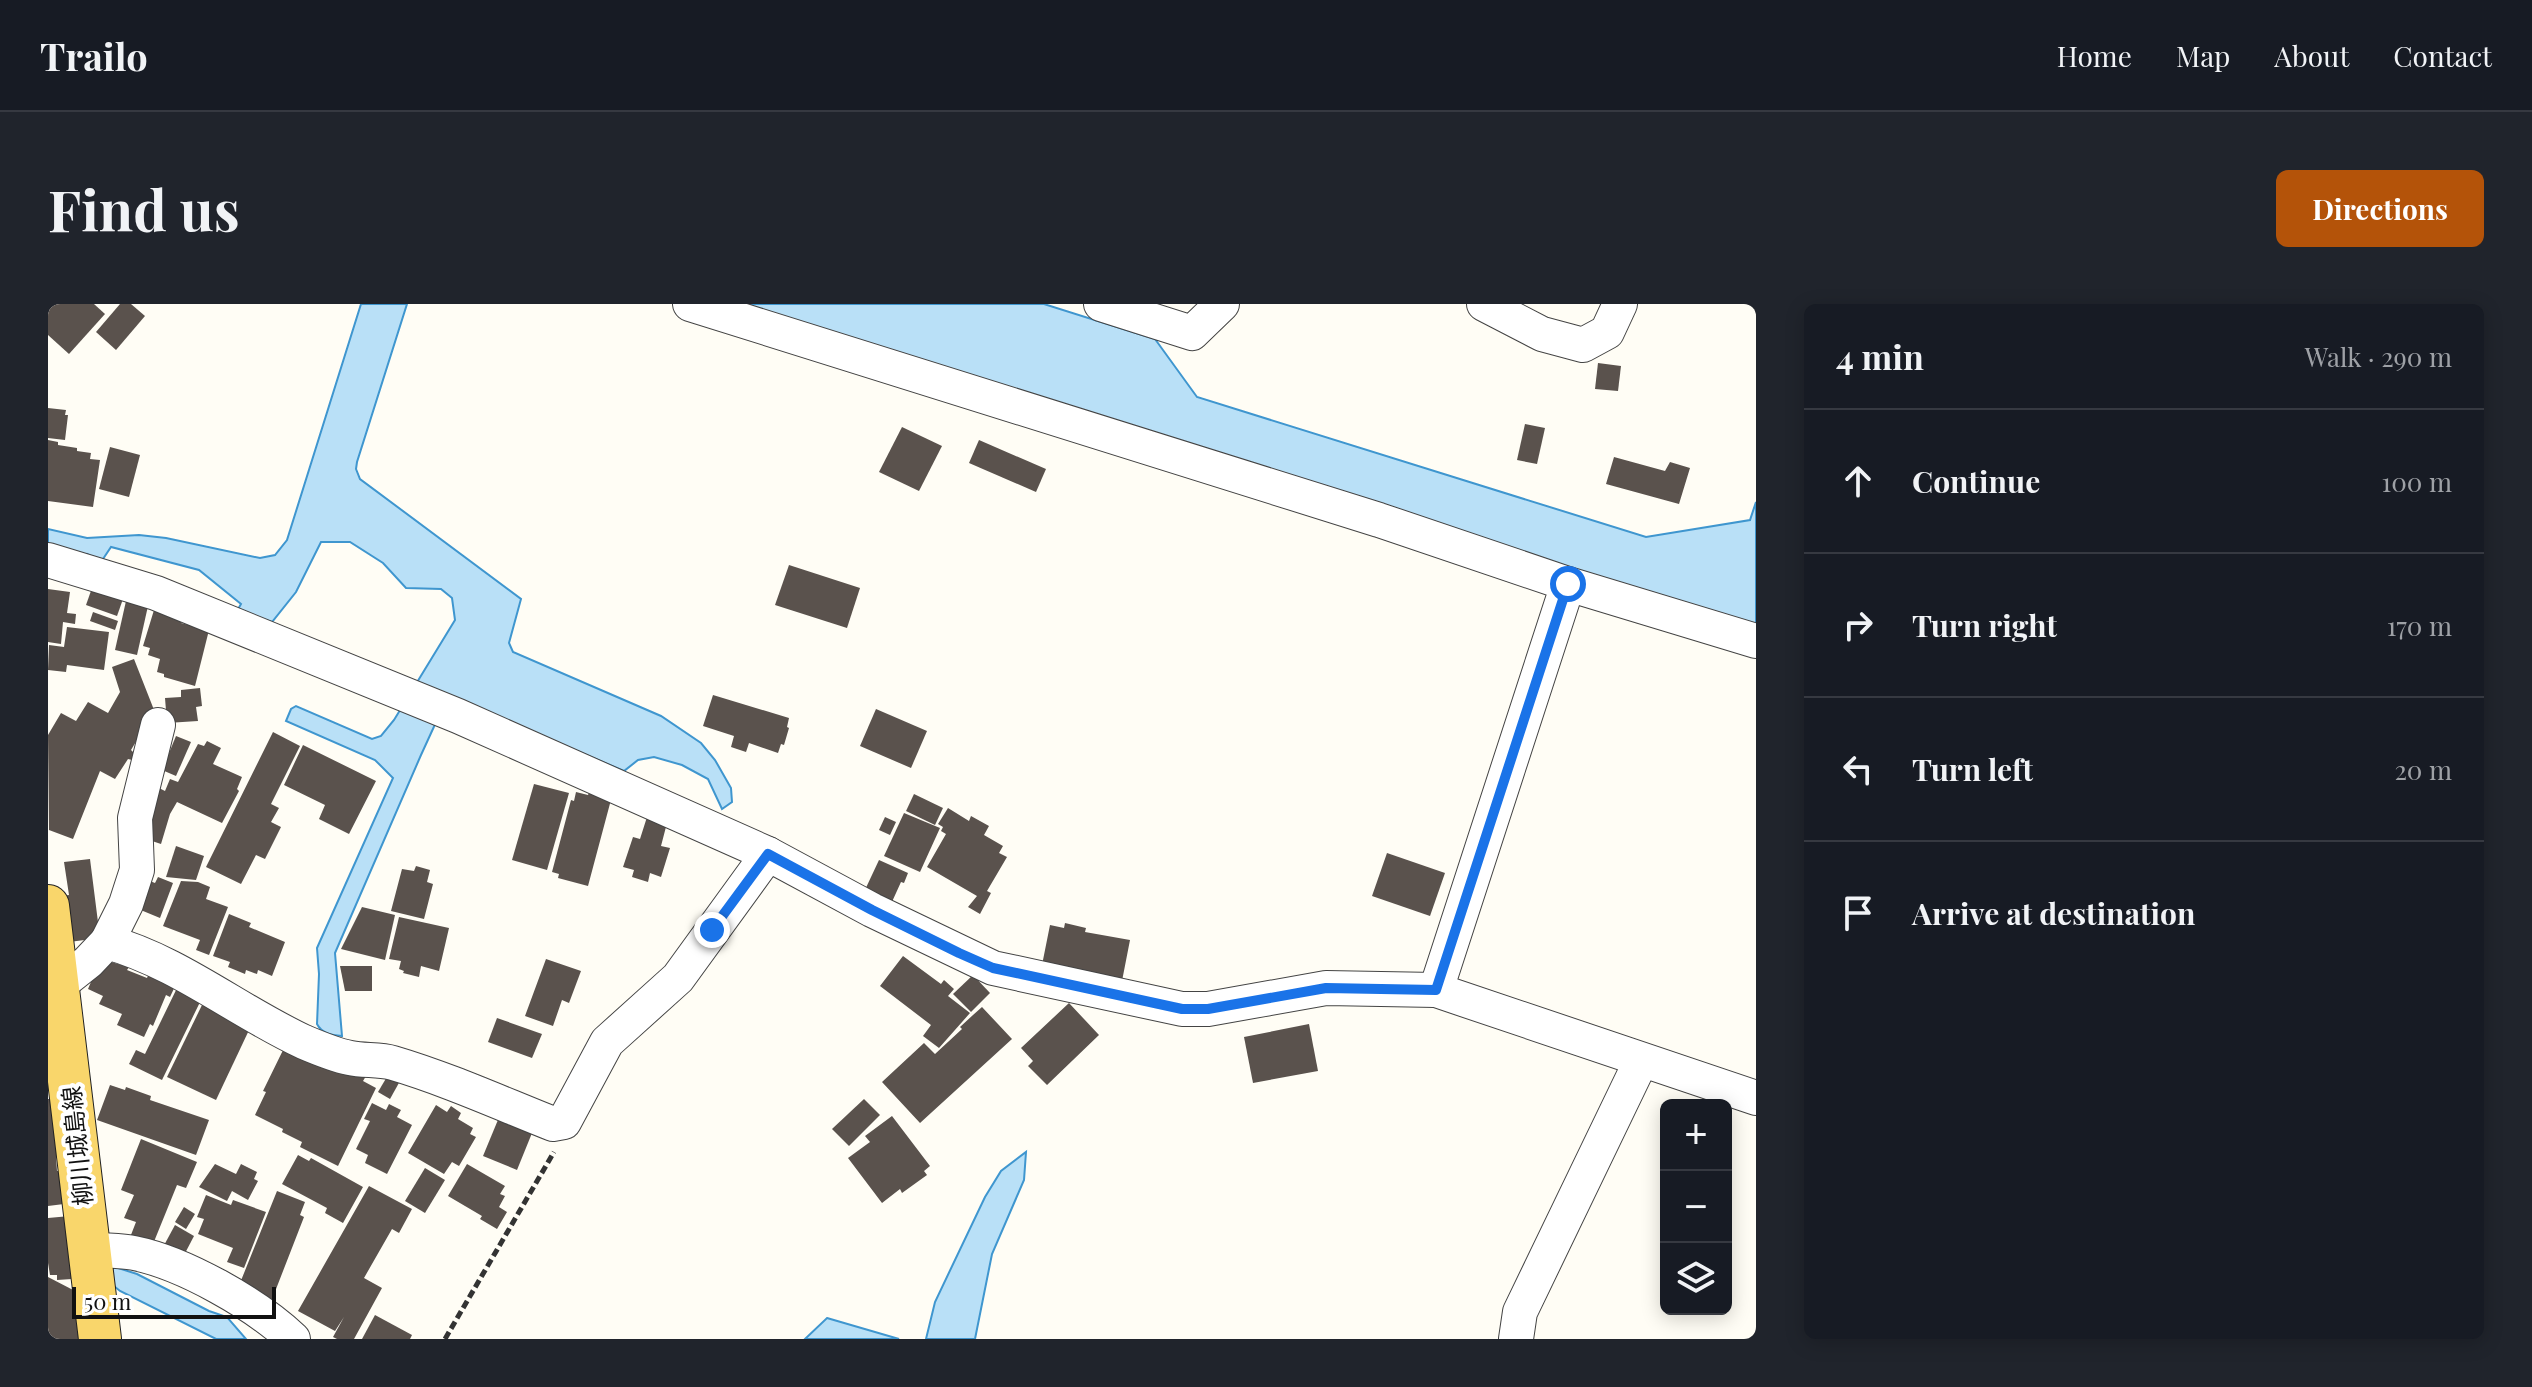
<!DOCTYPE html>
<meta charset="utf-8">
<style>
body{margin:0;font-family:"Playfair Display","Noto Sans JP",serif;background:#20242c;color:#f1f3f6}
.controls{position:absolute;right:24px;bottom:24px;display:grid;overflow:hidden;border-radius:12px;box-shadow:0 4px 20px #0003}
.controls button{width:72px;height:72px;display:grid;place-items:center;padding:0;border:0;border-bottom:2px solid #363941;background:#171b24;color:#f1f3f6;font:40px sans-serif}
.scale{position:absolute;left:24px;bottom:20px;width:204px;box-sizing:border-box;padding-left:8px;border:4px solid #111;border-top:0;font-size:22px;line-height:28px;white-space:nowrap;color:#111;-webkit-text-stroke:6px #fff;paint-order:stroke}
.stop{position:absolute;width:24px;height:24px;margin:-18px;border:6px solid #1a73e8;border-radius:50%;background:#fff}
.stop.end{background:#1a73e8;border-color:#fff;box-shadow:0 2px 8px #0008}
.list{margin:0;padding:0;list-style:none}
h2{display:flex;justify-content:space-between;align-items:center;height:104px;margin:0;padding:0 32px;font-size:34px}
h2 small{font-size:26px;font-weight:400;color:#9ea1a6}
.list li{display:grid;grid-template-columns:52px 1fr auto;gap:24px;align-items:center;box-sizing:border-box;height:144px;padding:0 32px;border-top:2px solid #363941}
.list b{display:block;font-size:30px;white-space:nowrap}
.list em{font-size:26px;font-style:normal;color:#9ea1a6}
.icon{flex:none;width:44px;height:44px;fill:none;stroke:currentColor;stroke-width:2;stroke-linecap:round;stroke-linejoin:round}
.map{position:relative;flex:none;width:1708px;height:1035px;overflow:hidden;border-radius:12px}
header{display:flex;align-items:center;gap:48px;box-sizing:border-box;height:112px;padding:0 40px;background:#171b24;border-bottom:2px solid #363941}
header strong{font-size:38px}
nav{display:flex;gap:44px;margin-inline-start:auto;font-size:28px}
.intro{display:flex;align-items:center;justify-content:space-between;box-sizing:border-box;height:192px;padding:0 48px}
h1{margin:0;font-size:56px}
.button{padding:20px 36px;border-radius:12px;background:#b45309;color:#fff;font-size:28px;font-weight:700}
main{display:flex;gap:48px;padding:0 48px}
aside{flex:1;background:#171b24;border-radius:12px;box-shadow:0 4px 20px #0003}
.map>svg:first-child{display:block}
.water{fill:#b9e0f7;stroke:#3f96cf;stroke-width:2}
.building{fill:#5a524d}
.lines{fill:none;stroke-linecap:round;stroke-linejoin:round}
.minor-casing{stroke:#444;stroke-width:36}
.major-casing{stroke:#222;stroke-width:44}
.path{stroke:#333;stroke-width:5;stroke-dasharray:8 4;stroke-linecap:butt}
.minor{stroke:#fff;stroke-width:34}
.major{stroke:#f9d66b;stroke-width:42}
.route{stroke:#1a73e8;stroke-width:10}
.labels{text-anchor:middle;stroke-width:8;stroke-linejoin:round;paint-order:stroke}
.street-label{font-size:24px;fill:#111;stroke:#fff}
</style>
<header>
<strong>Trailo</strong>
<nav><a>Home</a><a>Map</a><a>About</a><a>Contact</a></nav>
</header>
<div class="intro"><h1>Find us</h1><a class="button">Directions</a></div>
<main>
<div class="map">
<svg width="1708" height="1035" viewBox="0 0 1708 1035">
<rect width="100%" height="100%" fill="#fffdf5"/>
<g class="water">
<path d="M313,0h46l-50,158 -1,7 4,10 161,120 -12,44 4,9 148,64 40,27 14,17 16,28 1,14 -10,7 -14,-30 -26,-14 -28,-8 -16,3 -14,11 -176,-75 -27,59 -86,198 7,83c-10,-1 -20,-2 -25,-12l2,-50 -2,-26 76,-170 -18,-18 -89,-39 5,-12 5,-3 76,33 9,-3 13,-16 61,-100 -3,-22 -11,-9 -35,-1 -23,-25 -33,-21h-29l-25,50 -24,30 -35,-11 4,-7 -42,-34 -88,-23 -10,15 -14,-8 -8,4 -31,-11v-18l39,9 52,-3 27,3 94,20 15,-3 12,-15z"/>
<polygon points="680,0 996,0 1107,35 1149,93 1598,233 1702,216 1708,198 1708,326"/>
<polygon points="978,848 976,876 944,950 927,1035 878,1035 887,998 937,893 953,867"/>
<polygon points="67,963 89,970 161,1007 179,1013 198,1035 168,1035 72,987 61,978 60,965"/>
<polygon points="779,1014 851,1035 757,1035"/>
</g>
<g class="building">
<polygon points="0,0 46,0 57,10 21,50 0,31"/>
<polygon points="72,0 83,0 97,12 68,46 48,28"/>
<polygon points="1550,59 1573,62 1570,87 1547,85"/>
<polygon points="0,104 18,106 17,111 20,111 17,136 0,134"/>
<polygon points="1477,120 1497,124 1489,160 1469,156"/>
<polygon points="854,123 894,142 871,187 831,168"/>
<polygon points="0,136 10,138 10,141 29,144 29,147 43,149 42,155 52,156 45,203 0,197"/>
<polygon points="931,136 998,165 988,188 921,159"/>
<polygon points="62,143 92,151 81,193 51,185"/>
<polygon points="1566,153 1617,167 1622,158 1642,164 1631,200 1558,180"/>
<polygon points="741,261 812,284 799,324 727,301"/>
<polygon points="44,284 75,295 69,312 38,301"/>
<polygon points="0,285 22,288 19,309 28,310 27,320 15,318 13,340 0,338"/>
<polygon points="78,297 100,302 89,351 67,346"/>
<polygon points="106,306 134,314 133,319 161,326 147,382 116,373 116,370 109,368 112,355 100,351 102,344 95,342"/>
<polygon points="45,308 70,317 67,326 42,317"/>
<polygon points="19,323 61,328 56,366 19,361 18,368 0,366 1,341 16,343"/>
<polygon points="86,355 108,411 102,414 83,446 87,450 84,456 80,455 67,475 52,467 25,535 1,526 0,431 13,409 28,417 40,398 60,409 72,388 64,363"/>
<polygon points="152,384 154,402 148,403 150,417 119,419 117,394 133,393 133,386"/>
<polygon points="665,391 741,414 739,423 741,424 736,441 733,440 730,449 701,439 698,448 683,443 686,432 655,422"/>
<polygon points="828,405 879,427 863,464 812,442"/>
<polygon points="225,428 252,442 223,500 231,504 223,518 233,523 217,555 208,551 193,580 158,563"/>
<polygon points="128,432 143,438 128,472 114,466"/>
<polygon points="159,437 173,444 165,460 194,473 189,485 191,487 174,519 129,498 122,510 113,540 92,533 107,482 117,487 122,475 130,478 150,440 156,442"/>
<polygon points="255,441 328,477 301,530 271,515 277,501 236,481"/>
<polygon points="486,480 521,489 499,566 464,556"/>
<polygon points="542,486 564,492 540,582 510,574 511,570 504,568 523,496 526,497 528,488 540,491"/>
<polygon points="866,490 895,504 887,521 858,507"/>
<polygon points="900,504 921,517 923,512 941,522 936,531 955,542 951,549 959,553 939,587 943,589 932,610 920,603 929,592 879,563 898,530 893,527 895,523 890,520"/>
<polygon points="856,509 892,524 872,568 836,552"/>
<polygon points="599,513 619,519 613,542 622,544 613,573 602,569 600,578 584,573 586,566 575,563 585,533 592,535"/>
<polygon points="837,513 848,518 842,531 831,526"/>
<polygon points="128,542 156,552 148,576 118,573"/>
<polygon points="1339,549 1397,569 1382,612 1324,592"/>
<polygon points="42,555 52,634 21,638 14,592 21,591 16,558"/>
<polygon points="831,556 860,569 856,579 853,578 843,600 816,588"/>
<polygon points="368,562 382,566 379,578 385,580 376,615 343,607 354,565 366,567"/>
<polygon points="110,573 125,579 112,614 83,602 94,574 107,579"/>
<polygon points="133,577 150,578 162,583 158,595 180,603 161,651 148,646 152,636 115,622"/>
<polygon points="314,603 347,611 337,656 293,645"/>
<polygon points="181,610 203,619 201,623 237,638 224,672 210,666 209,670 198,666 197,670 180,663 182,658 165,652"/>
<polygon points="351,613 401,624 391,667 373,662 371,673 355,669 356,667 351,665 353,657 341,655"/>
<polygon points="1017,619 1038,624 1037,628 1082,636 1074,677 994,661 1002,621 1016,624"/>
<polygon points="855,652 893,680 896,676 906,685 900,692 922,709 891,744 875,732 883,721 832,682"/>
<polygon points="498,655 533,667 521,699 514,696 505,722 477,712"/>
<polygon points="56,656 81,663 79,666 99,674 103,664 130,676 122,693 118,691 105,722 102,720 96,733 69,721 74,710 51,700 55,692 40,685 51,659"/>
<polygon points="292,662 324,662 324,687 297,687"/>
<polygon points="925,671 942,689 923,708 905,690"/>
<polygon points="130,682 154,694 114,776 81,760 88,746 97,750"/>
<polygon points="1021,699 1051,731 999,781 980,762 985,757 973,744"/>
<polygon points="154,701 202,724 168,796 119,773"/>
<polygon points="934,703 964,735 872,819 834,778 876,739 887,750 914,725 912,723 925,711 928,713 925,711"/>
<polygon points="449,714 494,730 484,754 440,738"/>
<polygon points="1261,720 1270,767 1205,779 1196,733"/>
<polygon points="238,740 318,772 315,777 328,784 290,862 252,843 254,838 234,828 235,825 207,811 218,788 215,787"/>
<polygon points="340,771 352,777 342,795 330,788"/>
<polygon points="62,781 77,786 78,783 103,792 102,796 161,816 148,851 49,816"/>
<polygon points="10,794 16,852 8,853 9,867 13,867 16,900 0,902 0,795"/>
<polygon points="816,795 832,811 801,842 784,825"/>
<polygon points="324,799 338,806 341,800 353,806 349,813 364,821 339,870 317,859 320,851 308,845 322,817 316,815"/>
<polygon points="388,801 399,808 403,802 413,809 410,815 425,824 422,830 428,833 411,862 404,858 396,870 360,849"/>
<polygon points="452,811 484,829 469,866 435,852"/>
<polygon points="844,812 882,862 876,867 879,871 854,889 852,885 834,899 800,854 822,838 817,832"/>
<polygon points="93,835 149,858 138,884 129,881 103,945 81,936 88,918 76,914 86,891 73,886"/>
<polygon points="250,851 261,857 263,854 315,883 295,919 277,909 279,904 234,880"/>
<polygon points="167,860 188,870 193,860 209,868 206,875 210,877 200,896 184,887 179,897 151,883"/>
<polygon points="419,860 457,882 452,890 457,892 451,903 459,908 449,925 432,915 434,912 400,892"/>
<polygon points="377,864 397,876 377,909 357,897"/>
<polygon points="321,882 364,905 351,929 344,925 316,974 334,984 306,1035 289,1035 285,1033 296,1013 287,1027 250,1007"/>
<polygon points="229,887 257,898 252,911 256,913 223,998 190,984"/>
<polygon points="158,891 183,901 185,896 218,908 196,964 179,958 185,944 150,930 156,915 149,913"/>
<polygon points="136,903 147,910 138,925 127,918"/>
<polygon points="22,912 26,966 24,975 9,976 9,971 2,971 0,959 0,914"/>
<polygon points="127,921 146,932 134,955 114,945"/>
<polygon points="0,973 27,987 31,1035 0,1035"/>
<polygon points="327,1011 364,1031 362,1035 314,1035"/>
</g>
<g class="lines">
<g class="minor-casing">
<g id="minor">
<polyline points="642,0 1331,216 1520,280 1708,337"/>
<polyline points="1053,0 1144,29 1174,0"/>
<polyline points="1436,0 1494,30 1535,41 1559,28 1572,0"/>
<polyline points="0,256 108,289 410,412 720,550 824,606 945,664 1134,705 1160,705 1278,684 1388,686 1708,794"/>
<polyline points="59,638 78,600 89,566 87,514 110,421"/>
<path d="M11,681l29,-23 19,-20c72,20 130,69 197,100 14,6 31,13 46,16 14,3 29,1 43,5 54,16 107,40 160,61l11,-2 43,-80 71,-64 90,-124"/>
<polyline points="1388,686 1520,280"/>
<path d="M42,945c14,2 30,1 44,4 50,10 122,51 159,86"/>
<polyline points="1468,1035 1472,1008 1593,757"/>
</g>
</g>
<g class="major-casing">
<polyline id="major" points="0,602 52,1035"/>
</g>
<polyline class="path" points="397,1035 506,848"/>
<use href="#minor" class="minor"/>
<use href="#major" class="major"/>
</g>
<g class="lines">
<polyline class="route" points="664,626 720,550 824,606 911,649 945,664 1134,705 1160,705 1278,684 1388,686 1520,280"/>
</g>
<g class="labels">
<g class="street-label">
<text transform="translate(30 842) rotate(-96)" y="8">柳川城島線</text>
</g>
</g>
</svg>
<div class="controls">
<button>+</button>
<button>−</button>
<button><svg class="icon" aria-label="layers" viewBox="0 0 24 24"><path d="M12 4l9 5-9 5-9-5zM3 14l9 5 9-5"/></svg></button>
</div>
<div class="scale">50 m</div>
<div class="stop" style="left:1520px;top:280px"></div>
<div class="stop end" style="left:664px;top:626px"></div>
</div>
<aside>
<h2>4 min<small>Walk · 290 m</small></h2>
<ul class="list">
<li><svg class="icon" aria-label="ahead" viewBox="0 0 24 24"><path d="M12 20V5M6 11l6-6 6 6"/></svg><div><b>Continue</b></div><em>100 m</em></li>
<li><svg class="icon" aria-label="right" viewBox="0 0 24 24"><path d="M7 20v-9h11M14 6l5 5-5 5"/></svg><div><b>Turn right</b></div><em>170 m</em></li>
<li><svg class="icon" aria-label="left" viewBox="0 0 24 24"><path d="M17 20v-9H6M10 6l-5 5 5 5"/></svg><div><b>Turn left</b></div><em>20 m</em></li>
<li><svg class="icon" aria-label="arrive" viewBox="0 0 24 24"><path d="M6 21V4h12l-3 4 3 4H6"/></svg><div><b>Arrive at destination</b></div></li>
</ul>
</aside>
</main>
